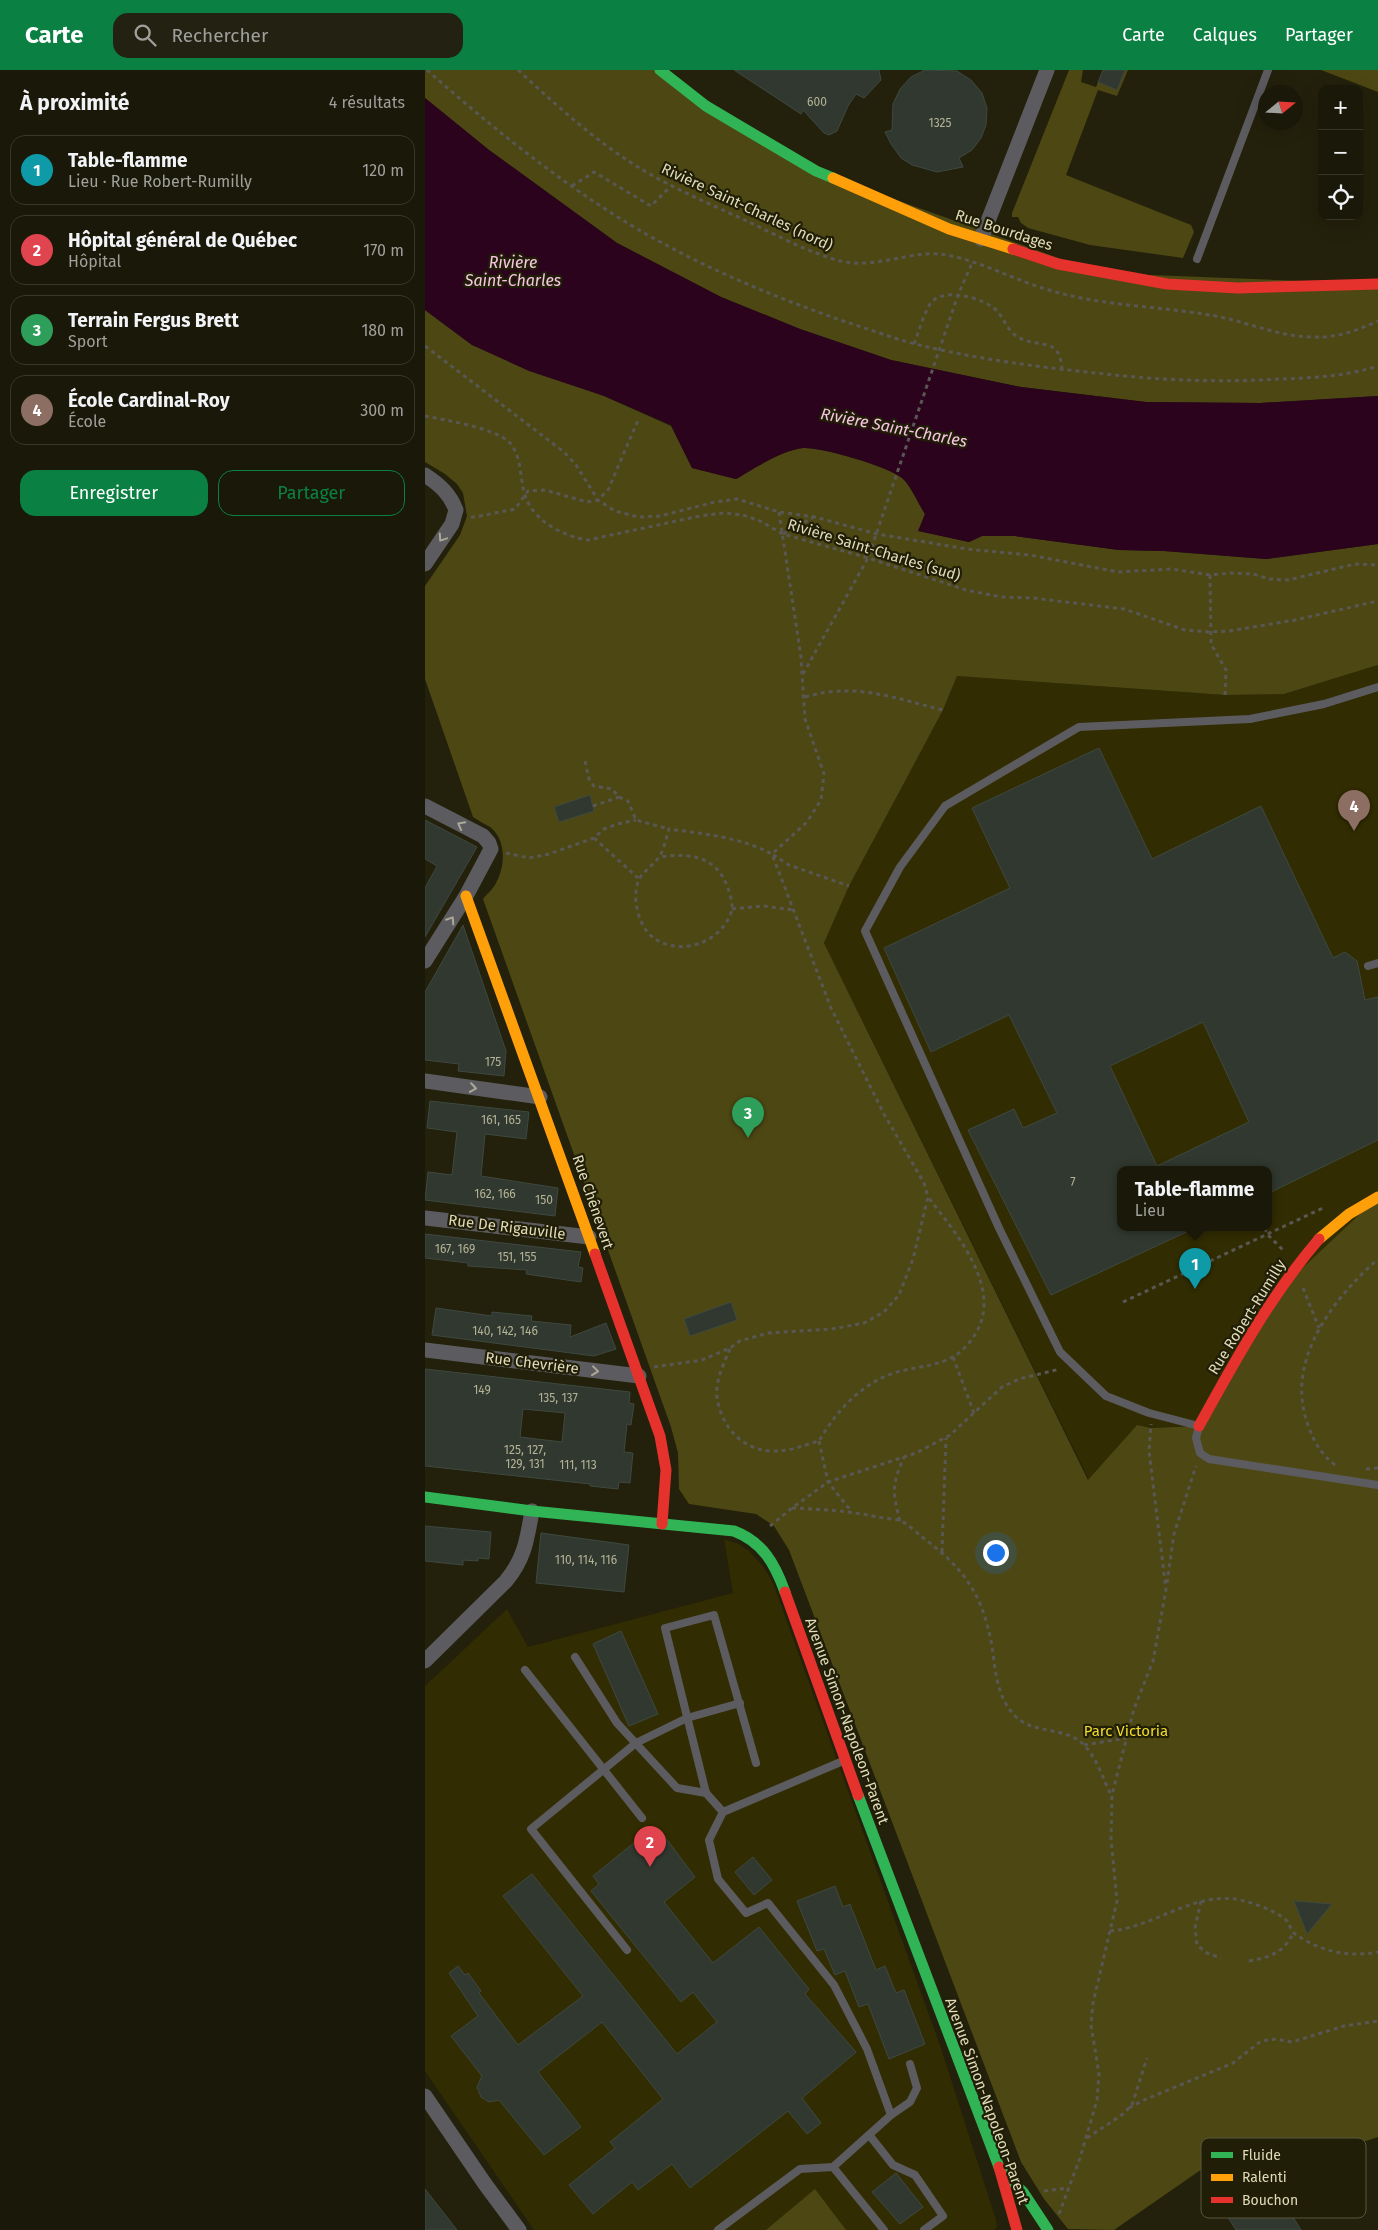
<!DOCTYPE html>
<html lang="fr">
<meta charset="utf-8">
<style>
body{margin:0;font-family:"Fira Sans",sans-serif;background:#232112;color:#f1f3f6}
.controls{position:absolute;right:15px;top:15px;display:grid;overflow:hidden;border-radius:10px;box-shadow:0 5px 20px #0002}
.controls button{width:45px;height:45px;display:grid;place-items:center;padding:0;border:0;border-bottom:1px solid #383729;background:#1a1808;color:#f1f3f6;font:25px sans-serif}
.compass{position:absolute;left:833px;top:15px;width:45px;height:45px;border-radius:50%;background:#1a1808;box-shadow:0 5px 20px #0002;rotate:72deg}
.you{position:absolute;left:570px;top:1482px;width:18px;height:18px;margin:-12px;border:4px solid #fff;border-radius:50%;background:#1a73e8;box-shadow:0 0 0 8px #1a73e833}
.badge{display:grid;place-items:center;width:32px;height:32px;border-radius:50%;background:#0b8043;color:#fff;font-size:16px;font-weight:700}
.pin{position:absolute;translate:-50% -41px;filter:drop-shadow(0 1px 2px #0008)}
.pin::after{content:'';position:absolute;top:26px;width:18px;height:15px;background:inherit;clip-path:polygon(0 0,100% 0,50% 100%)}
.popup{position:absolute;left:692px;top:1096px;width:155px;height:65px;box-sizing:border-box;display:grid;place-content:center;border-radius:10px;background:#1a1808;filter:drop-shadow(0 1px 4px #0005);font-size:16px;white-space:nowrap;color:#9fa09c}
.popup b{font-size:19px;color:#f1f3f6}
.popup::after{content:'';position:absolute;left:50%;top:100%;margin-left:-10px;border:10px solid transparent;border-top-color:#1a1808}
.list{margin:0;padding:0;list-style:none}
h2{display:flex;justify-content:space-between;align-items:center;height:65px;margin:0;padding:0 20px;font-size:21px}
h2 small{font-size:16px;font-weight:400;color:#9fa09c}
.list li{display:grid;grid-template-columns:32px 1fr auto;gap:15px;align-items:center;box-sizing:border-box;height:70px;margin:0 10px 10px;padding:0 10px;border:1px solid #383729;border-radius:15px}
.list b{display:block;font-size:19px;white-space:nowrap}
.list p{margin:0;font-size:16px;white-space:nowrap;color:#9fa09c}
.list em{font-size:16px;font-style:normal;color:#9fa09c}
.actions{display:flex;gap:10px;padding:15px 20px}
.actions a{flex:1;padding:11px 0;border:1px solid #0b8043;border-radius:15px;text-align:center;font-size:18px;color:#0b8043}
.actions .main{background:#0b8043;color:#fff}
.icon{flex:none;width:28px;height:28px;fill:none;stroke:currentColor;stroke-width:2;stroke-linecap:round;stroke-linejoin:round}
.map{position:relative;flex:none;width:953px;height:2160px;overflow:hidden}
header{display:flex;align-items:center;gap:30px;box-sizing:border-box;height:70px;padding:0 25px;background:#0b8043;color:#fff}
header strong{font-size:24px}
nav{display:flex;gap:28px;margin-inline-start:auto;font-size:18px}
.search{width:350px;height:45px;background:#232112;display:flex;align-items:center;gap:12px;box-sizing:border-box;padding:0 18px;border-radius:15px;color:#9fa09c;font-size:19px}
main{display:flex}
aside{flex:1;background:#1a1808}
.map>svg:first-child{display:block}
.built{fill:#322c02;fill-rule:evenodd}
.green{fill:#4d4713}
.water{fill:#2b031d}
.building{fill:#30382f;stroke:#3e4941;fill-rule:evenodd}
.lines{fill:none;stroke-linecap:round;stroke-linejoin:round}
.path{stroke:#595754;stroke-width:3;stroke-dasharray:4 4;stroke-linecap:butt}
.lane{stroke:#5c5c60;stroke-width:8}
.street{stroke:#5c5c60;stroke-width:15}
.fast{stroke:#30b455;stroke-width:11}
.slow{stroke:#ff9f0a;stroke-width:11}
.jam{stroke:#e5322d;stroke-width:11}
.oneway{stroke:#aba995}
.labels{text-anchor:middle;stroke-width:4.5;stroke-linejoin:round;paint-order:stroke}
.number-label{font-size:12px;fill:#b4b396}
.street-label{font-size:15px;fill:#e0dcb9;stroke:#211e08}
.park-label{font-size:15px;fill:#f2dd26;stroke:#211e08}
.water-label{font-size:16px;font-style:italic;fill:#f9c5e4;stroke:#211e08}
.key{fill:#211e08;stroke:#5a573d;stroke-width:1}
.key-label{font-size:14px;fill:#e0dcb9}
</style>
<header>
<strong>Carte</strong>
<div class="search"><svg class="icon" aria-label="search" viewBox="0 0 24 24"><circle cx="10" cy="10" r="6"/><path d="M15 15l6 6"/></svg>Rechercher</div>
<nav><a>Carte</a><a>Calques</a><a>Partager</a></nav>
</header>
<main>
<aside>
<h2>À proximité<small>4 résultats</small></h2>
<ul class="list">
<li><span class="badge" style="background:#0f9aa8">1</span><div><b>Table-flamme</b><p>Lieu · Rue Robert-Rumilly</p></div><em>120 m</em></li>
<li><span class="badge" style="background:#e0444e">2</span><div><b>Hôpital général de Québec</b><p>Hôpital</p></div><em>170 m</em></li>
<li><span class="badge" style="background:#2e9e5b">3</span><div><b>Terrain Fergus Brett</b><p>Sport</p></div><em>180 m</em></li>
<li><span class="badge" style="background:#8d6e63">4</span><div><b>École Cardinal-Roy</b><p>École</p></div><em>300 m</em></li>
</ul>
<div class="actions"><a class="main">Enregistrer</a><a>Partager</a></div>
</aside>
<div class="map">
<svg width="953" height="2160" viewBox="0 0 953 2160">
<rect width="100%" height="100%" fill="#23200b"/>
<g class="built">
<path d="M953,595v532l-179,229 -48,2 -14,-3 -48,55 -265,-537 25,-57 94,-176 14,-34 268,19 59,-1zM696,1100h148v58h-148z"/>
<polygon points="299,1469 314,1474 324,1481 338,1496 348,1513 516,1978 571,2150 572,2157 569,2160 109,2160 0,2001 0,1616 82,1539 103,1577 308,1523"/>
</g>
<g class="green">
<polygon points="0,0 235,0 391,101 675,203 953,214 953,326 835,333 721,332 596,317 466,290 375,259 296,227 192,173 64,80 0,28"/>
<polygon points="644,0 658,0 656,12 671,17 673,12 692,20 700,0 703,0 692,26 673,20 641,105 766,155 769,162 758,188 665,175 603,158 596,153 593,147 587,147 587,143"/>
<polygon points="896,0 953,0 953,22"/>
<path d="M0,240l47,35 132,51 67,30 21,42 44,11c17,-10 46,-29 67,-31 18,-1 85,18 99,30 8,6 17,27 23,36l-6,17 50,11 13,-6h33l104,14 45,1 102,8 112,-15v121l-94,29 -59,1 -268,-19 -14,34 -94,176 -25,57 264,537 49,-55 14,3 48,-2 77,-133 102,-96v940l-33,11 -94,-5 -20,6 -117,81 -46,-1 -24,-30 -23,-37 -232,-612 -15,-24 -18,-12 -67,-10 -10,-15 -1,-36 -7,-26 -188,-528c4,-5 10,-10 13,-16 9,-16 11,-43 -6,-56 -5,-3 -11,-6 -17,-10l-48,-138v-93l35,-51 7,-19 -4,-23 -6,-9 -12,-10 -20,-12z"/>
<polygon points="390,2119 421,2160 341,2160"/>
</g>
<path class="water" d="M0,28l64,52 128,93 104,54 79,32 91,31 130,27 125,15 114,1 118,-7v148l-112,15 -102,-8 -45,-1 -104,-14h-33l-13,6 -51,-11 7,-17c-6,-9 -15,-30 -23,-36 -14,-12 -81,-31 -99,-30 -21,2 -50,21 -67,31l-44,-11 -21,-43 -67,-29 -75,-25 -57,-26 -47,-35z"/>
<g class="building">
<polygon points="309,0 454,0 456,10 439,28 431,24 423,36 412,61 404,65 399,63 378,40 376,44"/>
<polygon points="500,0 532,1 546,10 557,23 562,38 561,55 556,68 547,80 534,88 538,97 512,102 487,95 476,88 466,74 460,62 467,60 468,34 475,19 486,7"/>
<polygon points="678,0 700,0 692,20 673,12"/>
<path d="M674,678l53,111 109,-53 72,152 12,-6 12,9 8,39 13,-3v143l-109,53v-23h-148v58h74l-144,67 -83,-165 46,-21 9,19 34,-15 -48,-98 -78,37 -47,-104 126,-60 -38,-80zM778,952l46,100 -92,44 -47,-100z"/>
<polygon points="165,725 169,741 134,752 129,737"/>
<polygon points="0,750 52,777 0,867 0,818 12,796 0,789"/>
<polygon points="38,855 81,981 79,1006 33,1001 34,994 0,990 0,922"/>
<polygon points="5,1031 104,1042 101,1069 60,1064 56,1106 133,1118 130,1146 0,1130 3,1102 27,1105 32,1062 2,1058"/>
<polygon points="0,1164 156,1182 153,1197 158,1198 156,1212 101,1204 102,1200 43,1196 43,1193 0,1188"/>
<polygon points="306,1232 312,1250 265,1266 259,1249"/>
<polygon points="11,1238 67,1246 67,1242 107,1246 106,1251 146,1255 145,1267 181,1253 191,1279 169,1286 7,1265"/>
<path d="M0,1299l205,23 -1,11 5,1 -3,21 -4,-1 -3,28 9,1 -3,30 -11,-1 -1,7 -28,-3v-2l-165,-18zM98,1339l42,4 -3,29 -42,-5z"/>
<polygon points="0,1456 66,1462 64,1489 53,1488 53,1491 38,1490 38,1495 0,1491"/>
<polygon points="116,1463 204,1475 199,1522 111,1513"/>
<polygon points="196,1561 233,1644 204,1656 168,1574"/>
<polygon points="221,1763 228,1770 237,1763 270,1807 239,1832 288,1893 334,1857 384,1919 380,1924 431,1982 377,2028 396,2053 382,2064 363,2041 265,2118 247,2094 213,2120 207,2112 168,2144 144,2115 190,2078 185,2072 238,2029 177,1952 113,2002 156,2057 119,2085 74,2030 64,2032 56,2027 52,2017 57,2006 26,1966 53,1946 24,1903 33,1896 40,1905 43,1903 56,1921 54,1923 93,1975 158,1926 78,1826 107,1804 252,1984 292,1952 268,1922 256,1932 166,1821 174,1814 168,1806"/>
<polygon points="328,1787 347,1810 329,1825 310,1802"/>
<polygon points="410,1816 418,1837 425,1834 451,1900 460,1896 471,1923 479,1920 500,1974 464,1989 443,1934 434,1937 420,1901 410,1905 399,1879 392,1881 372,1831"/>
<polygon points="869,1831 907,1834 882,1864"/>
<polygon points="471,2103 498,2137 475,2154 447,2122"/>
<polygon points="842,2105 876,2160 811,2160 795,2135"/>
<polygon points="0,2119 32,2160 0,2160"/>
</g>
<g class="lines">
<g class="path">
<path d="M2,0c63,56 130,110 202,154 68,41 142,72 217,98 23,7 46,16 69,22 69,17 140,25 210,32 52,5 104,6 156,3 32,-1 66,-3 97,-13"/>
<path d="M93,0c38,35 76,70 120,97 34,21 72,37 109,54 23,11 47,24 72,33 15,6 29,10 45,9 28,-1 55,-13 83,-8 36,7 67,25 102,35 52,16 108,16 161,25 36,6 68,22 105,22 22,1 43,-7 63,-16"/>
<polyline points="147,116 169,102 226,136 246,116"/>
<path d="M489,274c5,-13 9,-28 16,-40 12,-18 55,-6 67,7 7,8 10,18 18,24 22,16 45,-2 47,35"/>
<polyline points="0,276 139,382 151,395 173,430 190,441 213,447 235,446 290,432 312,429 354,442 390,447 452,464 542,479 605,485 693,502 747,499 785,505 806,503 828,504 844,509 863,510 930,494 953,495"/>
<path d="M0,346c20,4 69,12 84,26 12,12 11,34 15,50 7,28 38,44 64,48l112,-24 24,-3 19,2 17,6 23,13 85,24 98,32 35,7 32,1 91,11 61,21 24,2 20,-1 66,-11 83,-19"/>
<polyline points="354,442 376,587 380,649 399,704 396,730 382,752 347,784 364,795 424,816"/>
<polyline points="46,447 50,447 90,439 103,421 120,420 162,432 173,430 183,420 214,348"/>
<polyline points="358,464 389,447"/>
<polyline points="785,505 786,574 801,600 800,625"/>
<polyline points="378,604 443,488 533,225 548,191"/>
<path d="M380,627c51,-15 88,1 138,13"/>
<polyline points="160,691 164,709 169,716 187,719 194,727 203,731 211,750 244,759"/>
<polyline points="168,736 194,727"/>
<polyline points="169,768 213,808"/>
<polyline points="81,783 104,788 124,784 169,768 179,759 192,754 211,750"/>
<polyline points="307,839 338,836 369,840"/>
<polyline points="840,1158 842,1164 860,1182"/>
<polyline points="878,1218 894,1258"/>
<polyline points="698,1232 900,1137"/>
<path d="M305,1279c-6,14 -15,32 -13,48 4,30 26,54 56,54 16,1 31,-6 46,-10 18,-31 45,-61 82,-70 19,-5 38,-5 55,-16 8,-5 15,-14 20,-22 27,-46 -21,-101 -48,-136"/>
<polyline points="528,1287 549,1343"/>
<path d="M229,1297l48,-7 28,-12 10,-7 28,-8 64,-4 32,-6 20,-11 15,-17 14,-36 15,-62 -4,-14 -40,-69 -53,-106 -59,-154c-32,-17 -68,-20 -103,-25 -3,9 -5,21 -10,28 -10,14 -21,15 -23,34 -2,15 5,39 19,48 27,17 67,4 77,-29 1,-6 -2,-16 -4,-22 -12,-33 -38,-35 -69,-31"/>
<polyline points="394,1371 403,1412 426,1441"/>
<path d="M910,1395c-14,-11 -21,-23 -27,-40 -24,-64 25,-126 70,-166"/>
<polyline points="941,1399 953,1398"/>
<path d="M367,1438c29,1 57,3 86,9 7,2 16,1 23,4 7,3 15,11 21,16 40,30 59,54 69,104 5,27 4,54 24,75 19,19 51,10 69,29 13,13 19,34 27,50"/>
<path d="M475,1451c-8,-30 -8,-36 4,-64"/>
<polyline points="345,1456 367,1438 403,1412 491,1383 525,1365 577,1317 594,1309 635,1299"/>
<polyline points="517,1482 521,1368"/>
<polyline points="742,1513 749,1464 771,1396"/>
<polyline points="659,1675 702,1668"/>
<polyline points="776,1831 770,1858 772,1875 782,1883 796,1888"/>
<path d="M685,1861c44,-4 79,-37 125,-32 13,2 43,12 52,22 3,4 4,10 8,13 25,17 53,24 83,18"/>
<path d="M824,1891c21,-4 35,-8 44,-28"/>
<polyline points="704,2038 719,2030 808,1993 836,1971 851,1969 867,1972 919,1956 953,1951"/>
<polyline points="662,2068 698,2044 707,2035 722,1988"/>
<polyline points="619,2121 642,2118"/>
<polyline points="634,2144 655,2088 672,2030 674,2004 666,1955 668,1933 692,1831 686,1769 687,1725 709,1639 728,1591 741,1520 724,1381 726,1354"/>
</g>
<g class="lane">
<polyline points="772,189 843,0"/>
<polyline points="953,617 899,634 825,649 654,657 520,736 475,797 440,861 574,1158 635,1282 681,1326 724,1343 774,1356 771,1368 775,1383 784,1389 953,1415"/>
<polyline points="943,896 953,893"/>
<polyline points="150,1587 192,1653 252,1718 281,1723 298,1742 418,1691"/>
<polyline points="100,1600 217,1748"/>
<polyline points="281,1723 240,1558 289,1545 331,1693"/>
<polyline points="298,1742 284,1770 293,1809 321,1843 343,1833 409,1915 442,1979 466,2045"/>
<polyline points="202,1880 106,1759 211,1673 262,1648 315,1633"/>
<polyline points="445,2066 468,2095 490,2105 518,2146 499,2160"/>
<polyline points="408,2097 459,2160"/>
<polyline points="293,2160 375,2099 408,2097 466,2045 485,2032 492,2018 485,1994"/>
</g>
<g class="street">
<polyline points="556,169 622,0"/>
<path d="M0,405c15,10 25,19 31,35l-4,14 -27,40"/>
<polyline points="0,736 58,766 64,773 66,779 41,826 0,891"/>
<polyline points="0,1011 115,1027"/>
<polyline points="0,1148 164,1167"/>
<polyline points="0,1280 214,1306"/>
<path d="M0,1591l81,-80c19,-23 21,-42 26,-70"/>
<polyline points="0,2026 60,2114 94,2160"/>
</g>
<g class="fast">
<polyline points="235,0 281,36 391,101 408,108"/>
<path d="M0,1427l107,14 202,20c29,11 41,33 51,61"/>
<polyline points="433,1725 574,2097"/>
<polyline points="575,2100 598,2122 623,2160"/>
</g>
<g class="slow">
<polyline points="408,108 524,159 588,179"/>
<polyline points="41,826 170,1184"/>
<polyline points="894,1169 924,1144 953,1127"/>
</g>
<g class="jam">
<polyline points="588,179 633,194 742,214 813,218 953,214"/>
<polyline points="170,1184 235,1366 241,1400 237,1454"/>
<path d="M774,1356c36,-65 71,-130 120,-187"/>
<polyline points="360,1522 433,1725"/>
<polyline points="574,2097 592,2160"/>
</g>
</g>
<defs><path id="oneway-chevron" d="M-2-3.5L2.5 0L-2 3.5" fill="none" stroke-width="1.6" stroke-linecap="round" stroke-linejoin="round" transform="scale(1.25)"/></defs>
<g class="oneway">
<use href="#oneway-chevron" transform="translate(17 468) rotate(124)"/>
<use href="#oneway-chevron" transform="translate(36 755) rotate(-152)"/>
<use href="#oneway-chevron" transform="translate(26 850) rotate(-57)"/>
<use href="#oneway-chevron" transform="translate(48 1018) rotate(8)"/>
<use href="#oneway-chevron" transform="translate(170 1301) rotate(7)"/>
</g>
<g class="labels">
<g class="number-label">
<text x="392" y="36">600</text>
<text x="515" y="57">1325</text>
<text x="68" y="996">175</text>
<text x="76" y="1054">161, 165</text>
<text x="648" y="1116">7</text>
<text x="70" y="1128">162, 166</text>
<text x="119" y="1134">150</text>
<text x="30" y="1183">167, 169</text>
<text x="92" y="1191">151, 155</text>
<text x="80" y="1265">140, 142, 146</text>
<text x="57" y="1324">149</text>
<text x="133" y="1332">135, 137</text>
<text x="100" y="1384">125, 127,<tspan x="100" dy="14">129, 131</tspan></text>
<text x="153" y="1399">111, 113</text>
<text x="161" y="1494">110, 114, 116</text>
</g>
<g class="street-label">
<text transform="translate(322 137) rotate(25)" y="5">Rivière Saint-Charles (nord)</text>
<text transform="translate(579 160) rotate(18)" y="5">Rue Bourdages</text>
<text transform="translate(449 480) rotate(17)" y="5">Rivière Saint-Charles (sud)</text>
<text transform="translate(168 1132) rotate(71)" y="5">Rue Chênevert</text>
<text transform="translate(82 1157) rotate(7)" y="5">Rue De Rigauville</text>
<text transform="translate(822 1247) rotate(-58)" y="5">Rue Robert-Rumilly</text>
<text transform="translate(107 1293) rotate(7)" y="5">Rue Chevrière</text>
<text transform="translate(422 1651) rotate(70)" y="5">Avenue Simon-Napoleon-Parent</text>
<text transform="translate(562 2031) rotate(70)" y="5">Avenue Simon-Napoleon-Parent</text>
</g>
<g class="park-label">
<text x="701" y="1666">Parc Victoria</text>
</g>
<g class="water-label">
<text x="88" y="198">Rivière<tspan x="88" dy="18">Saint-Charles</tspan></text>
<text transform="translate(469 357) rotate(11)" y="6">Rivière Saint-Charles</text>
</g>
</g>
<rect x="776" y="2068" width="165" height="80" rx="8" class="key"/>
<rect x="786" y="2082" width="22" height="6" fill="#30b455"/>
<rect x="786" y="2104" width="22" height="7" fill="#ff9f0a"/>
<rect x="786" y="2127" width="22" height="6" fill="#e5322d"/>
<g class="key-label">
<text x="817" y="2090">Fluide</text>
<text x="817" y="2112">Ralenti</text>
<text x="817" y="2135">Bouchon</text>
</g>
</svg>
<div class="controls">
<button>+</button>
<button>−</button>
<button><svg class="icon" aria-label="locate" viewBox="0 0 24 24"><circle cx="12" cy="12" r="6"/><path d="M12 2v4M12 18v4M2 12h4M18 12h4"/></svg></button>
</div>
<svg class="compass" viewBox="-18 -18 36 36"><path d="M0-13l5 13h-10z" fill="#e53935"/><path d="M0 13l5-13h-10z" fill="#9fa09c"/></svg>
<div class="you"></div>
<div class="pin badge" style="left:770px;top:1219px;background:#0f9aa8">1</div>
<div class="popup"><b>Table-flamme</b>Lieu</div>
<div class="pin badge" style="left:225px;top:1797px;background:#e0444e">2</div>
<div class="pin badge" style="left:323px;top:1068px;background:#2e9e5b">3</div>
<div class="pin badge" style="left:929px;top:761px;background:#8d6e63">4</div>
</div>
</main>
